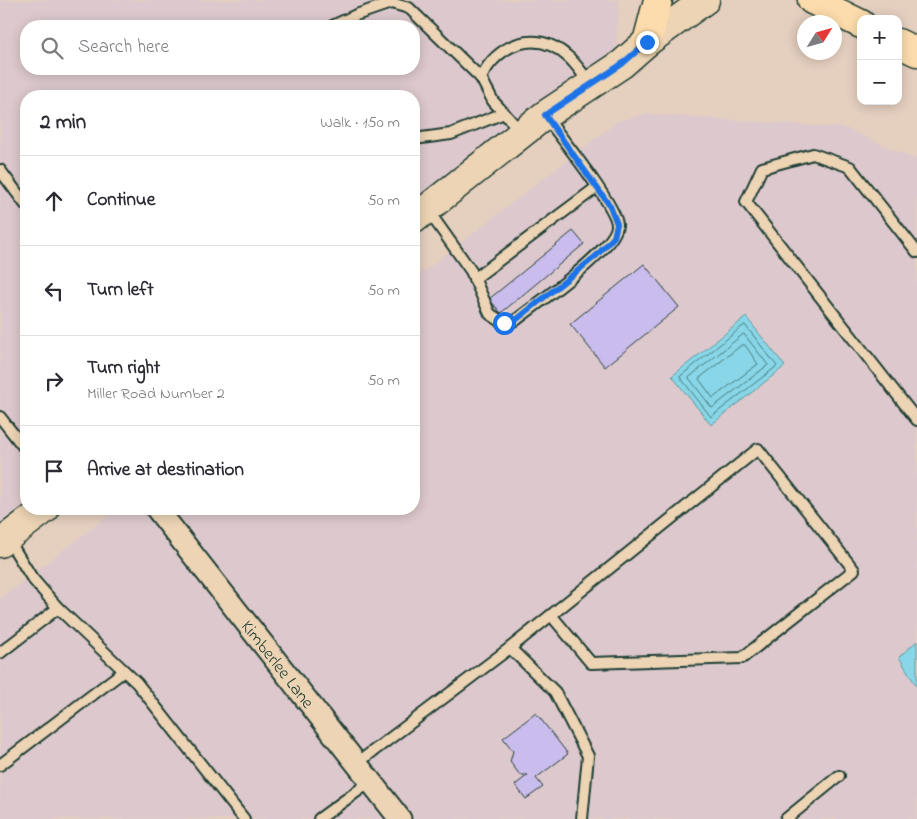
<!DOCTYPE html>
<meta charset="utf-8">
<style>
body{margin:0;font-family:"Indie Flower",sans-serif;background:#f7f7f7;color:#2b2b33}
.controls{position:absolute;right:15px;top:15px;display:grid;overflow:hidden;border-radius:10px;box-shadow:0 2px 12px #0003}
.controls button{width:45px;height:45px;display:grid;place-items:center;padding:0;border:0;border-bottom:1px solid #e1e1e2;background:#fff;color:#2b2b33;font:25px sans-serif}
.compass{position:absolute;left:797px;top:15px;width:45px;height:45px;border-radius:50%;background:#fff;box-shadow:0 2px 12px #0003;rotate:53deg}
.stop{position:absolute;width:15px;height:15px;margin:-11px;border:4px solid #1a73e8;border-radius:50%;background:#fff}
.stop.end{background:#1a73e8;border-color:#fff;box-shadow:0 1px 5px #0008}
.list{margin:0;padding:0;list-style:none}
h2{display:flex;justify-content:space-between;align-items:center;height:65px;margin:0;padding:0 20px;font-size:21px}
h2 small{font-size:16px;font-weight:400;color:#7c7c81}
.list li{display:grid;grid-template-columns:32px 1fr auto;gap:15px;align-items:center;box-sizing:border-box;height:90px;padding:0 20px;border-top:1px solid #e1e1e2}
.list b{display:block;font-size:19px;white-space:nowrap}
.list p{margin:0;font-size:16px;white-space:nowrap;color:#7c7c81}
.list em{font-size:16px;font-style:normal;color:#7c7c81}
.icon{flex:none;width:28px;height:28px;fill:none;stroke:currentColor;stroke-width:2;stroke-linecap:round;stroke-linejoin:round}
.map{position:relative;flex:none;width:917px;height:819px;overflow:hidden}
.search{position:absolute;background:#fff;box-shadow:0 2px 12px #0003;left:20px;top:20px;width:400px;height:55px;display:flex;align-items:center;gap:12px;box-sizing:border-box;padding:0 18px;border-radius:20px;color:#7c7c81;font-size:19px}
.panel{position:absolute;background:#fff;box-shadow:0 2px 12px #0003;left:20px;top:90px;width:400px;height:425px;border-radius:20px}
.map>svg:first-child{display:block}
.built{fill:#ddc9cd;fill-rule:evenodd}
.water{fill:#88d6e7;stroke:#5e999f}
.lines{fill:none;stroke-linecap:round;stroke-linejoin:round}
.shore{stroke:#497a7c;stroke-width:1}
.building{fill:#cabced;stroke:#1f3d34}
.lane-casing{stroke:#1f3d34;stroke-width:14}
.street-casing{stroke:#1f3d34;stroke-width:25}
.secondary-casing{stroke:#1f3d34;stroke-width:31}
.highway-casing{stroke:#1f3d34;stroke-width:31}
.lane{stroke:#ecd4b4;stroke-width:10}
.street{stroke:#ecd4b4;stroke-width:21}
.secondary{stroke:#ecd4b4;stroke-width:28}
.highway{stroke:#fcdcac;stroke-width:28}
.route{stroke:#1a73e8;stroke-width:6}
.labels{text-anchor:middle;stroke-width:4.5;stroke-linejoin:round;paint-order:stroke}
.street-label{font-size:18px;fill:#1f3d34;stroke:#ecd4b4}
</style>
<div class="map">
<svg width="917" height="819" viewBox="0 0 917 819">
<rect width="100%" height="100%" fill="#e5cfbf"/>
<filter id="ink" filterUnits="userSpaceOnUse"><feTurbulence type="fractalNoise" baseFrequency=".02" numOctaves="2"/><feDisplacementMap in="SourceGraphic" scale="10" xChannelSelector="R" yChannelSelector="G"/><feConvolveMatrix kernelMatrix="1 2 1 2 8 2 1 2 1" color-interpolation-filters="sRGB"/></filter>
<g filter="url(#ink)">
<g class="built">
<path d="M0,0h619l-3,51 -202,157v-112h-388v413l-26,22zM26,26h388v43h-388z"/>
<polygon points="646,114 845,128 917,160 917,819 0,819 0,599 117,509 414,509 414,279 618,121"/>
</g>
<g class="water">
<polygon points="746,317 785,366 711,425 672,376"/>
<polygon points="917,641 917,687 899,657"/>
</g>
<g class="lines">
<g class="shore">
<polygon points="745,325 777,366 711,417 680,377"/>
<polygon points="744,334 768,365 712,408 689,378"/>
<polygon points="742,345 745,345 758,364 713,398 699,379"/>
</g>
</g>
<g class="building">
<polygon points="573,231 584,244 501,313 489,299"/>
<polygon points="644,264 679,307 605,367 570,324"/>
<polygon points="536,713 568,754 536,778 543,787 526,799 515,785 528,775 520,775 510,762 513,751 503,738"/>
</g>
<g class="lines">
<g class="lane-casing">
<g id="lane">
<polyline points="332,26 356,15 391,3 409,8 481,78"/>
<path d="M522,133l-29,-32 -12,-23c16,-34 55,-50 86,-22 9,7 16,19 23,27"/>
<polyline points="414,139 451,134 504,113"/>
<polyline points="0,170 26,205"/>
<path d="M427,209l44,62 19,43 14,9 12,-3c20,-16 103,-73 101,-96 -2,-20 -57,-88 -72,-108"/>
<polyline points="917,252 850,167 813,154 762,168 746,202 917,420"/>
<polyline points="474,279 597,187"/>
<polyline points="0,417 26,450"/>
<polyline points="8,539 32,578 58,608 137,683 244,819"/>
<polyline points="510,648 758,449 854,570 742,658 591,663 551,615"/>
<polyline points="0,653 58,608"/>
<polyline points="356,764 510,648 555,692 588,756 582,819"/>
<polyline points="0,765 124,671"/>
<polyline points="319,819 370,782"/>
<polyline points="786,819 839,776"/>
</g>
</g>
<g class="street-casing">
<polyline id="street" points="157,509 400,819"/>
</g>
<g class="secondary-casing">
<g id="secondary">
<polyline points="414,219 545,115 622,64 647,42 705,0"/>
<polyline points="0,543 45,509"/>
</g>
</g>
<g class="highway-casing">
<g id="highway">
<polyline points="812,0 861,24"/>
<polyline points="647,42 658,0"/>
<polyline points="898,43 917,52"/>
</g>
</g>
<use href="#lane" class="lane"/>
<use href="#street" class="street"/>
<use href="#secondary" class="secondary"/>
<use href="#highway" class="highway"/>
</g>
</g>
<g class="lines" filter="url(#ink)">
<polyline class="route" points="504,323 516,320 596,256 614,237 617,224 610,206 545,115 622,64 647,42"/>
</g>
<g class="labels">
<g class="street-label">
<text transform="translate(278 664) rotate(52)" y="6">Kimberlee Lane</text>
</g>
</g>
</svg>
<div class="controls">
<button>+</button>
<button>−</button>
</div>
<svg class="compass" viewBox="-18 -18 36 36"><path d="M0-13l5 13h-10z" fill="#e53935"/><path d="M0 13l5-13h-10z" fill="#7c7c81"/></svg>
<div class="stop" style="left:504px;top:323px"></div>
<div class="stop end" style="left:647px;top:42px"></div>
<div class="search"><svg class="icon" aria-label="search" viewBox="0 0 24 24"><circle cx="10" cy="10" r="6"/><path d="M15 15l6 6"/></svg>Search here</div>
<section class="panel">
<h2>2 min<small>Walk · 150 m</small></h2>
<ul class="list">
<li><svg class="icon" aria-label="ahead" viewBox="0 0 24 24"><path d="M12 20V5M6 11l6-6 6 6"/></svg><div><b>Continue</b></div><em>50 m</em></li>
<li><svg class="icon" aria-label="left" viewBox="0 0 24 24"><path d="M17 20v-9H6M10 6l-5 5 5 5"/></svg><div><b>Turn left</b></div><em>50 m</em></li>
<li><svg class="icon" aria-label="right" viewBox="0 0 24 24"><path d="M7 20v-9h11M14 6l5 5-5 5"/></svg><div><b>Turn right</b><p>Miller Road Number 2</p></div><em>50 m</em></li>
<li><svg class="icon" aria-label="arrive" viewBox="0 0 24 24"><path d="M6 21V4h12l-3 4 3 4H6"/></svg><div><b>Arrive at destination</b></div></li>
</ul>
</section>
</div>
